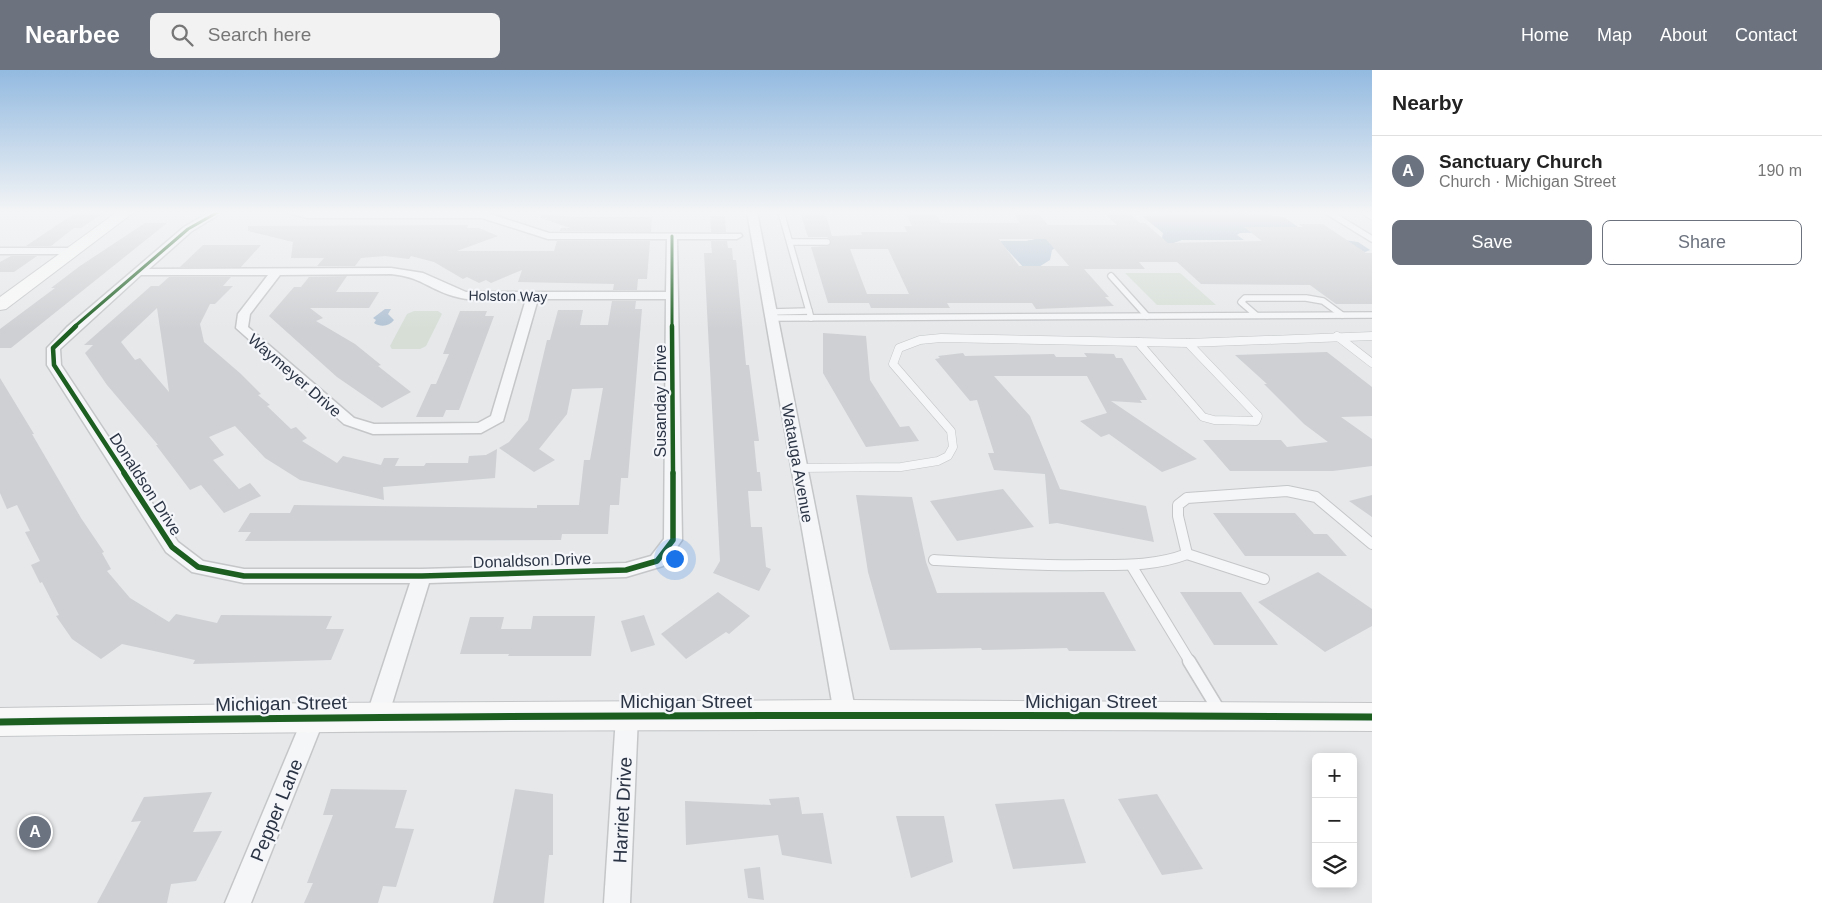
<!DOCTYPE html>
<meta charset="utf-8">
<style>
body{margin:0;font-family:Arial,sans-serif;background:#f2f2f2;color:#222}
.controls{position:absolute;right:15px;bottom:15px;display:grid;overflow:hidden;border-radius:8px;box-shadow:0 2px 12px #0003}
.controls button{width:45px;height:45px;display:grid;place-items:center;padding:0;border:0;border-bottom:1px solid #e0e0e0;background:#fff;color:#222;font:25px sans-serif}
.you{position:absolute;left:674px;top:488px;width:18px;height:18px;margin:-12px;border:4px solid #fff;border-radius:50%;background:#1a73e8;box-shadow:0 0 0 8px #1a73e833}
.badge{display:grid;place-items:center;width:32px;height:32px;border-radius:50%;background:#6c737f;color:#fff;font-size:16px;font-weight:700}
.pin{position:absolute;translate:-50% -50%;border:2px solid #fff;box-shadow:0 1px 5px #0006}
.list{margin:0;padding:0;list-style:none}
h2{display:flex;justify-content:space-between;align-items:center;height:65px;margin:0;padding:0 20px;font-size:21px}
h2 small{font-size:16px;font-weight:400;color:#767676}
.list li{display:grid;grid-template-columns:32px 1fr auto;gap:15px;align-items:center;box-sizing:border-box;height:70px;padding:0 20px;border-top:1px solid #e0e0e0}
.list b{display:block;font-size:19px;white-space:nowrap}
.list p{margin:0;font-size:16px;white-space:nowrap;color:#767676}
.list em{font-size:16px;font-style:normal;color:#767676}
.actions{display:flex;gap:10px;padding:15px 20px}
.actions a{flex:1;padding:11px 0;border:1px solid #6c737f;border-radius:8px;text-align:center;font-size:18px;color:#6c737f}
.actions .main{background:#6c737f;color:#fff}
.icon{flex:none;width:28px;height:28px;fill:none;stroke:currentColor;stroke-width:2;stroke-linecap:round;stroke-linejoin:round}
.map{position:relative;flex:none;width:1372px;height:833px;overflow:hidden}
header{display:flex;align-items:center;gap:30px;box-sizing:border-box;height:70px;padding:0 25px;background:#6c737f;color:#fff}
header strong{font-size:24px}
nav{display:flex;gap:28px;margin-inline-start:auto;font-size:18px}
.search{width:350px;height:45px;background:#f2f2f2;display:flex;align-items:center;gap:12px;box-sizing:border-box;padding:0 18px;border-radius:8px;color:#767676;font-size:19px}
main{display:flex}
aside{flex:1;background:#fff}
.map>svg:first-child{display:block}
.green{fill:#d6ded6}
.water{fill:#b4c4d5}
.building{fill:#ced0d3;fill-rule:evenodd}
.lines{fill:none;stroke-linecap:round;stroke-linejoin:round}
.lane-far3-casing{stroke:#c4c6c8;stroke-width:8}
.lane-far2-casing{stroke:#c4c6c8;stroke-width:9}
.lane-far1-casing{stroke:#c4c6c8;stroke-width:12}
.lane-casing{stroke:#c4c6c8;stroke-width:15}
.street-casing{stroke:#c4c6c8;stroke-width:3}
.secondary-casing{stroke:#c4c6c8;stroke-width:2}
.lane-far3{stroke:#f5f6f7;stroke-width:5.5}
.lane-far2{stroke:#f5f6f7;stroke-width:8}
.lane-far1{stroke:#f5f6f7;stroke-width:10}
.lane{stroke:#f5f6f7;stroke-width:12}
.street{fill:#f5f6f7;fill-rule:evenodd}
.secondary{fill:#f8f8f8;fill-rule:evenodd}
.cycleway-far3-casing{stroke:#f4f6f9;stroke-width:5}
.cycleway-far2-casing{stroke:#f4f6f9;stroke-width:7}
.cycleway-far1-casing{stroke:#f4f6f9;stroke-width:9}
.cycleway-casing{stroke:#f4f6f9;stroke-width:10}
.cycleway-far3{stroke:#1b5e20;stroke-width:3}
.cycleway-far2{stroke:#1b5e20;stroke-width:4.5}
.cycleway-far1{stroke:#1b5e20;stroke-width:5.5}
.cycleway{stroke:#1b5e20;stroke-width:7}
.labels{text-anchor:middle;stroke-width:4.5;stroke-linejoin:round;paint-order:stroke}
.far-street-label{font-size:14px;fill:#2b3445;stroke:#f4f6f9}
.street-label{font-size:16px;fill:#2b3445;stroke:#f4f6f9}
.near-street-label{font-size:19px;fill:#2b3445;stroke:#f4f6f9}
</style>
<header>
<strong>Nearbee</strong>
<div class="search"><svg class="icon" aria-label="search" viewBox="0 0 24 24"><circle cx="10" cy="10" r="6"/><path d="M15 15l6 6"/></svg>Search here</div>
<nav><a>Home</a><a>Map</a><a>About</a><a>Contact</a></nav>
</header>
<main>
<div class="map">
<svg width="1372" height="833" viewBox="0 0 1372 833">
<rect width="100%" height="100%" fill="#e6e8ea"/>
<g class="green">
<polygon points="1125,203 1180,203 1216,235 1157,235"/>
<polygon points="414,241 438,241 442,244 426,276 420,279 392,279 390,276 407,244"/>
</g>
<g class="water">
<polygon points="1232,142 1284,147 1309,165 1358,172 1370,180 1365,182 1287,162 1240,163 1237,165 1244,170 1182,170 1160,178 1055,178 1052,180 1050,190 1037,198 1027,201 999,171 1026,171 1050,166 1162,168 1163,163 1142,146 1235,145"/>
<path d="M385,239h6l-3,5 6,6c-5,7 -14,7 -20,3l2,-3 -3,-2z"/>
</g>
<g class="building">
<path d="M800,142h25l7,24 30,-1 -1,-3h46l-3,-6h8l-6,-12h30l5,9h79l-8,-11h25l11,13h69l-14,-13h25l12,11h5l23,20 94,-2 -18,-14h59l-4,-3h24l43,29h6v51h-36l-26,-19 -109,-1 -24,-22h-38l6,7h-61l25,28h-4l9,9 -78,3 -4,-6h-85l3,5h-79l-2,-5h-41l-17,-56 18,-1 2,-6 -4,-3h-19zM999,169h47l23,27h-50zM850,179h38l21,45h-42z"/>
<polygon points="75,143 103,143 81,158 74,158 51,176 26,176"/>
<polygon points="541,145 585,147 652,147 651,162 560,161 561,158 570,158 541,148"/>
<polygon points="710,146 725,146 726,162 711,162"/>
<polygon points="145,153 167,153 11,278 0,278 0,259 55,218 51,218 80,196"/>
<polygon points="468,155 467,158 479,158 498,166 457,181 554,181 557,171 650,171 647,209 638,209 637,220 613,220 614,214 518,212 522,200 491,213 486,210 479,213 467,207 463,209 434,192 411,186 409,189 385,186 361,188 355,196 317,196 324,188 291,188 293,172 248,161 248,156"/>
<polygon points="711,171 727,171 728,178 732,178 733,190 736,190 746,295 749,295 759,371 754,371 757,402 760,402 762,421 748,421 751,457 762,457 766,497 771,499 759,521 713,503 720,491 704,183 712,183"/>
<polygon points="203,175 261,175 241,197 180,197"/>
<polygon points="11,186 37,186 14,202 0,202 0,192"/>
<polygon points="347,206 336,222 379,222 369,238 310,238 323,248 316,251 355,274 381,295 378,296 411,322 382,338 337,307 269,246 294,217 301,217 309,207"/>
<path d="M169,207h62l-8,9h10l-18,18h-5l-10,20 4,18 37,32 20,20 -3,1 12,10 -3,1 24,23 5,-2 11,11 -5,3 35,22 6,-7 38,9 3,-7h15l-4,8h29l2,-3h42l1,-7 17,-1 11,-6 -2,29 -112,9 1,13 -84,-20 -35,-22 -30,-32 -26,11 15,18 -11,5 26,29 11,-6 11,13 -37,17 -23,-28 -11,5 -34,-45h2l-51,-60 -22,-32 8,-8h-9l67,-59h8zM157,238l7,47 5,37 -29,-34 -5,2 -14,-18z"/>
<polygon points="612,231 636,231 635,239 642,239 628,408 621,408 619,435 610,435 608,464 562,464 561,470 245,471 251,462 238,462 250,443 290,443 294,435 537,438 537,435 579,435 584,390 590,390 603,318 572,319 567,344 539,379 555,390 534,402 499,378 509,372 528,350 547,270 550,270 558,240 583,240 580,255 608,255"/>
<polygon points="460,241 487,241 485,246 494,246 459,340 446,340 443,347 416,347 431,314 436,314 449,284 443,284"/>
<polygon points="823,263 866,266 870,310 900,357 909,356 919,371 866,377 823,303"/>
<polygon points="1327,282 1372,317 1372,346 1341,347 1372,369 1372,396 1333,401 1230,401 1203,370 1281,370 1287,377 1328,372 1304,354 1264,314 1267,314 1235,285"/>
<polygon points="963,283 965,286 1054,284 1056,287 1087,287 1084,283 1114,284 1116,288 1122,288 1147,330 1140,330 1142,333 1111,331 1197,389 1162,402 1109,364 1101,367 1080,351 1107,343 1087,306 994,306 1030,346 1060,419 1146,436 1154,472 1057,453 1049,454 1045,404 994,400 988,383 994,383 977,330 970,331 935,289 940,288 938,286"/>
<polygon points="0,308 34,364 32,364 81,448 104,482 102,483 111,499 107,501 130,528 169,552 176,544 217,553 221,545 332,546 326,559 344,559 331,590 193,594 195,590 122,574 101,589 72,569 56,546 59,545 42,512 40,513 31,495 40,491 25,462 30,461 17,435 7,439 0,423"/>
<polygon points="1003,419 1034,457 957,471 930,431"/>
<polygon points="856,425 912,427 926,492 937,523 1104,522 1136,581 1069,581 1067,578 982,580 981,578 890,580 868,502"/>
<polygon points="1372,425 1372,447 1349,431"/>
<polygon points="1213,443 1295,443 1314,464 1327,464 1347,486 1245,486"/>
<polygon points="1318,502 1372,539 1372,556 1325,582 1258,532"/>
<polygon points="718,522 750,546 729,564 726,562 686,589 661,564"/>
<polygon points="1180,522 1241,522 1278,575 1214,575"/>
<polygon points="644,545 655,575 631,582 621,551"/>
<polygon points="533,546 595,546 591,586 508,586 509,584 460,584 470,547 504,547 501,559 531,559"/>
<polygon points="331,719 407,720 395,758 414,759 396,817 383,816 378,833 304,833 313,813 307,813 333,745 323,745"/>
<polygon points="515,719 553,724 553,785 549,785 544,833 493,833"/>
<polygon points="212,722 193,762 222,761 196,811 171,814 167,833 97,833 141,751 131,752 144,727"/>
<polygon points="1157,724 1203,799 1162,805 1118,729"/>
<polygon points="799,727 802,744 823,743 832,794 782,785 778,765 686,775 685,731 771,735 769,729"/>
<polygon points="1064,729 1086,793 1013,799 995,734"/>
<polygon points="896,746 944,746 953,792 911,808"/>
<polygon points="760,797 764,830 748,828 744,799"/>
</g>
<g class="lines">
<g class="lane-far3-casing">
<g id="lane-far3">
<polyline points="781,142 811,248"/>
<polyline points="1328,142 1372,169"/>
<polyline points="790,172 827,172"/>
<polyline points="1111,206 1147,246"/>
<polyline points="771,242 809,241"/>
<polyline points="1256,245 1241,232 1245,228 1306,228 1323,231 1342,245"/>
<polyline points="772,248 1372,245"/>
</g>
</g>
<g class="lane-far2-casing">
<g id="lane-far2">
<polyline points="1337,266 1372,293"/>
<polyline points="1138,272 1203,347 1214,350 1256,351 1258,346 1188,273"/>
<polyline points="799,398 901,397 938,391 948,386 953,377 951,361 893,294 899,278 920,270 941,268 1188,273 1372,266"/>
</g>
</g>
<g class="lane-far1-casing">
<g id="lane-far1">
<polyline points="1187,484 1264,509"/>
<path d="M934,490c53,3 105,6 158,5 32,0 64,1 95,-11l-9,-38v-11l9,-7 100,-7 29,6 56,47"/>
<polyline points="1131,495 1190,592"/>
</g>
</g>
<g class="lane-casing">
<polyline id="lane" points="1189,591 1220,642"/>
</g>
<g class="street-casing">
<g id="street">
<path d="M210,142h13l-31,19 -43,38 242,-1 32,5 43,19h200l1,-53h-119l-66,-21h-175l-22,-6h199l65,21 192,1 1,2 -5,3h-60l5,301 -19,26 -37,11 -197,6 -41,134 -3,7 -8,3 -8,-3 -3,-7 44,-134h-166l-52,-11 -26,-20 -119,-187v-17l20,-21 117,-100zM391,204c30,3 36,14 62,22 22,7 50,3 73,3l-35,117 -13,7 -104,1 -20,-6 -106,-91 2,-13 30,-39zM141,205h127l-30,39 -2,14 108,96 29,10 108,-1 22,-12 35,-122h128l-2,240 -13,17 -25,7 -204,6h-178l-41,-8 -25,-19 -117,-177 -1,-16z"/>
<polygon points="747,142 757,142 856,644 853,651 845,654 837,651 834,644"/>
<polygon points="0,178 74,178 79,181 74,184 0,184"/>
<polygon points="627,636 635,639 638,646 630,833 604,833 616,646 619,639"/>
<polygon points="314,637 322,640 325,647 251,833 225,833 303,647 306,640"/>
</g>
</g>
<g class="secondary-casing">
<g id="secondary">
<polygon points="117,142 134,142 6,239 0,240 0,227"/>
<polygon points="1359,142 1372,142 1372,150"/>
<path d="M845,630l527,3v28c-457,-2 -915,-2 -1372,5v-28l314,-5z"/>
</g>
</g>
<use href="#lane-far3" class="lane-far3"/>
<use href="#lane-far2" class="lane-far2"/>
<use href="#lane-far1" class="lane-far1"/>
<use href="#lane" class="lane"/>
<use href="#street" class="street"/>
<use href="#secondary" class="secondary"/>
<g class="cycleway-far3-casing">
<g id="cycleway-far3">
<polyline points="672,166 672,257"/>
<polyline points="74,257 188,159 218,142"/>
</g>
</g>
<g class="cycleway-far2-casing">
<g id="cycleway-far2">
<polyline points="76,256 53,278 54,295 125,404"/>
<polyline points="672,256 673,404"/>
</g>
</g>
<g class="cycleway-far1-casing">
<polyline id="cycleway-far1" points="124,403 172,477 198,497 244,506 422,506 626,500 657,491 673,470 673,403"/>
</g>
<g class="cycleway-casing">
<path id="cycleway" d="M0,652c457,-7 915,-8 1372,-5"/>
</g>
<use href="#cycleway-far3" class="cycleway-far3"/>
<use href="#cycleway-far2" class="cycleway-far2"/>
<use href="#cycleway-far1" class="cycleway-far1"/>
<use href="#cycleway" class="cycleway"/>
</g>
<linearGradient id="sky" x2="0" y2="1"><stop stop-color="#93bae0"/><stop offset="0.55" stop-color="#f4f5f6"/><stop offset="1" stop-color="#f4f5f6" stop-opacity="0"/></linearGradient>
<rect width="1372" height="259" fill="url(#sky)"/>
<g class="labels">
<g class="far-street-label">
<text transform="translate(508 226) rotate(1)" y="5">Holston Way</text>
</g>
<g class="street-label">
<text transform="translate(295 305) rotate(41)" y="6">Waymeyer Drive</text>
<text transform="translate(660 331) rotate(-90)" y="6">Susanday Drive</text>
<text transform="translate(798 393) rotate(80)" y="6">Watauga Avenue</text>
<text transform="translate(146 414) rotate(57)" y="6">Donaldson Drive</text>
<text transform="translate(532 490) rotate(-2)" y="6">Donaldson Drive</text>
</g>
<g class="near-street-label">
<text x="686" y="638">Michigan Street</text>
<text x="1091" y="638">Michigan Street</text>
<text transform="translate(281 633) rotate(-1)" y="7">Michigan Street</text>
<text transform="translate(276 740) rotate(-68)" y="7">Pepper Lane</text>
<text transform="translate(622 740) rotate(-87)" y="7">Harriet Drive</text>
</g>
</g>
</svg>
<div class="controls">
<button>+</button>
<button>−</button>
<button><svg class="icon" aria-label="layers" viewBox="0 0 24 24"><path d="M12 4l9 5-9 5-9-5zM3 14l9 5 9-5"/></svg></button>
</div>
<div class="you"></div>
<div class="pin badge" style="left:35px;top:762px;background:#6b7280">A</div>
</div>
<aside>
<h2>Nearby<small></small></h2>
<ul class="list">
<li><span class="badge" style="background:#6b7280">A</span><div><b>Sanctuary Church</b><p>Church · Michigan Street</p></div><em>190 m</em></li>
</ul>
<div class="actions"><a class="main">Save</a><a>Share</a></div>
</aside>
</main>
